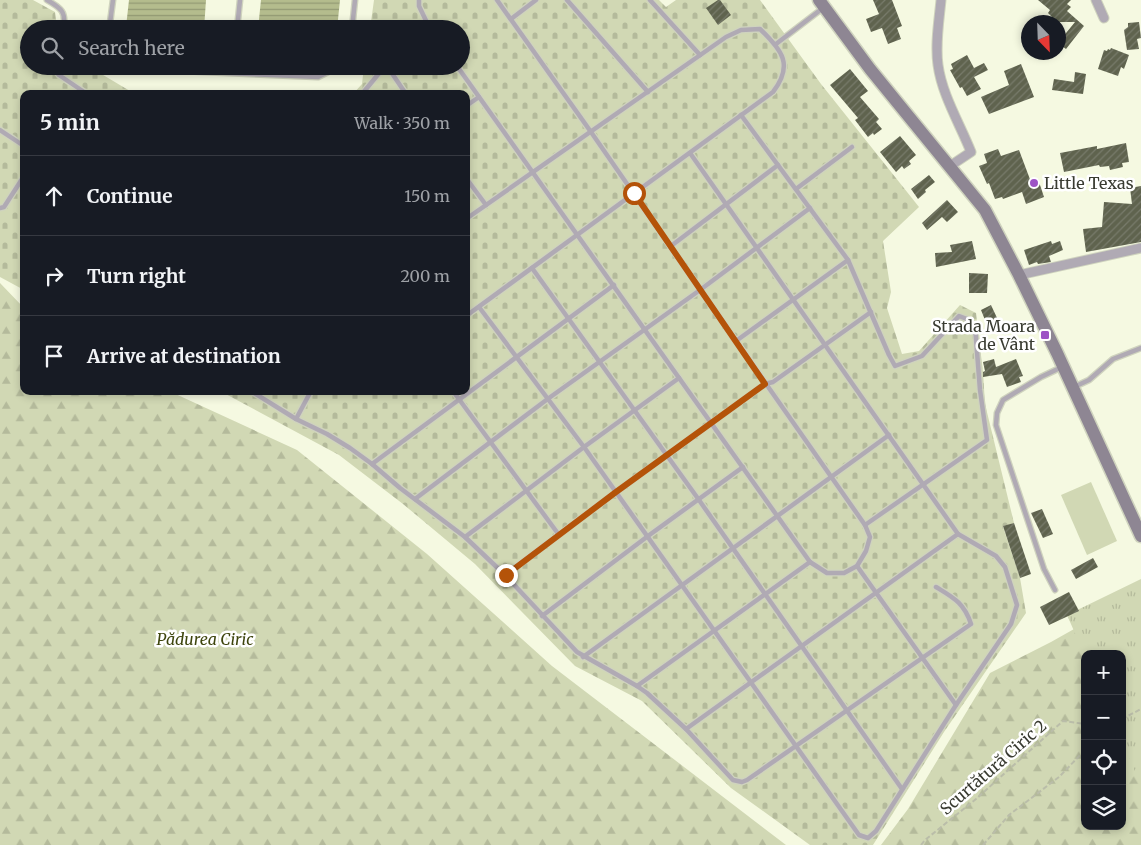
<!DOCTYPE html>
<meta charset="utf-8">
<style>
body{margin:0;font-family:Merriweather,serif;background:#242831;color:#f1f3f6}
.controls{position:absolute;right:15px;bottom:15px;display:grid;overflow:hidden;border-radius:10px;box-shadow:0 2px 8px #0003}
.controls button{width:45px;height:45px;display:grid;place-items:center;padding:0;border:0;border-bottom:1px solid #363941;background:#171b24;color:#f1f3f6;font:25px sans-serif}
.compass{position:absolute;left:1021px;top:15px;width:45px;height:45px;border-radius:50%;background:#171b24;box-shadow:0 2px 8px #0003;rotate:157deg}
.stop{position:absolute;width:15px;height:15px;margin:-11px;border:4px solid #b45309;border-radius:50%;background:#fff}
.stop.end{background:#b45309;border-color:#fff;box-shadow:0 1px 5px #0008}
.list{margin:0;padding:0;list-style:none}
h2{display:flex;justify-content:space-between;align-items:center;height:65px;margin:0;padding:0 20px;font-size:21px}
h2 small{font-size:16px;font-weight:400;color:#9ea1a6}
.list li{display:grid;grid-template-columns:32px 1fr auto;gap:15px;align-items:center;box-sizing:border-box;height:80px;padding:0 20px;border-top:1px solid #363941}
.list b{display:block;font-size:19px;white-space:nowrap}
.list em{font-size:16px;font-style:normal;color:#9ea1a6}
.icon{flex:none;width:28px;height:28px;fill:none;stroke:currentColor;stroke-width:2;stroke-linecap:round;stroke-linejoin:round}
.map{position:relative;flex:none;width:1141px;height:845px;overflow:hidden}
.search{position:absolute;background:#171b24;box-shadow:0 2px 8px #0003;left:20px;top:20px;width:450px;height:55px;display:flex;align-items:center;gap:12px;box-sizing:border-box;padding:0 18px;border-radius:28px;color:#9ea1a6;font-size:19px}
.panel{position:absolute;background:#171b24;box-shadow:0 2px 8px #0003;left:20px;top:90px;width:450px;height:305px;border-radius:10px}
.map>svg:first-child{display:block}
.forest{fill:url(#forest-firs);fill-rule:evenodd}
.cemetery{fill:url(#cemetery-stones)}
.park{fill:url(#park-tufts)}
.pitch{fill:#d1d8b4}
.water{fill:url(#water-rules)}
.building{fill:url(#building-hatch)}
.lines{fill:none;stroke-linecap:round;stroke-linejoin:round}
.service-casing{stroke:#cfd3be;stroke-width:7}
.minor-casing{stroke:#cfd3be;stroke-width:11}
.secondary-casing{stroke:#cfd3be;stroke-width:15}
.path{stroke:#babda9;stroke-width:2;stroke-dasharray:5 2.5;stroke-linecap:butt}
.service{stroke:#b0aab4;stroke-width:4.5}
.minor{stroke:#b0aab4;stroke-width:9}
.secondary{stroke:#8e8693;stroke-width:12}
.route{stroke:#b45309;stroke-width:6}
.poi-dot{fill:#9d53c5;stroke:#fff;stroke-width:2}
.labels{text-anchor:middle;stroke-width:5;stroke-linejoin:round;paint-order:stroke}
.poi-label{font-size:16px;fill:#393b31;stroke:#fff;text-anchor:start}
.park-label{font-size:16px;font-style:italic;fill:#3e450d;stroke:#fff}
.street-label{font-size:16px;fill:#393b31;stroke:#fff}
</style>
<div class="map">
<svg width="1141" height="845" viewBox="0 0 1141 845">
<defs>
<pattern id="forest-firs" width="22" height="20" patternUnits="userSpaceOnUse" patternTransform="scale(1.25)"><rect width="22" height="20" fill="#d1d8b4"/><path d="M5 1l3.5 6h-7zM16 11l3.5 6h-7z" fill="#b4ba9b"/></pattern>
<pattern id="cemetery-stones" width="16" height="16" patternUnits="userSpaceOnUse" patternTransform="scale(1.25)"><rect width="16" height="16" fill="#d1d8b4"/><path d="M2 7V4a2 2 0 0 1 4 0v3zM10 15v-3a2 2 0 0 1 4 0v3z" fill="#b4ba9b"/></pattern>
<pattern id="park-tufts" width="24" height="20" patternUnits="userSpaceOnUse" patternTransform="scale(1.25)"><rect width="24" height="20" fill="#d1d8b4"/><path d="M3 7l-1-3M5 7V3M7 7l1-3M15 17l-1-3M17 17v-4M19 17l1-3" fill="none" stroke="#b4ba9b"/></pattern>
<pattern id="water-rules" width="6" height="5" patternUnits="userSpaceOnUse" patternTransform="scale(1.25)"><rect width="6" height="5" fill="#b4bc8d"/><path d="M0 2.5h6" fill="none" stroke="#939a74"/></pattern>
<pattern id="building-hatch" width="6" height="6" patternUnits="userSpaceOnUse" patternTransform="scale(1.25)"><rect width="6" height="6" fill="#5f634e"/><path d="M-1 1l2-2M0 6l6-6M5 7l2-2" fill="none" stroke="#787b6b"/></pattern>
</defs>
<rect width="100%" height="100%" fill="#f5f9e1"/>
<g class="forest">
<polygon points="0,283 24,308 24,391 169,391 297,450 427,554 552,666 786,845 0,845"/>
<path d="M1138,593l3,8v244h-260l27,-36 82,-136 61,-31zM1085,654h37v172h-37z"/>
</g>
<g class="cemetery">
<polygon points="0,0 33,0 55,12 57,29 29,29 29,66 88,66 135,94 24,94 24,290 0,277"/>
<polygon points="374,0 659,0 666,7 676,0 760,0 821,84 919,207 883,241 891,292 887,308 902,354 919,351 960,305 976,313 983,372 985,404 1014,523 1003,527 1020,578 1026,613 944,732 873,845 810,845 731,788 642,701 575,666 475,564 403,504 339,455 220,391 466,391 466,94 353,94 362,84 364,66 461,66 461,29 370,29"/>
</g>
<polygon class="park" points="1141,579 1141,785 1122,742 1122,654 1085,654 1085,656 1067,615"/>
<polygon class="pitch" points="1091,482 1117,541 1087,555 1061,495"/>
<g class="water">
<polygon points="129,0 206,0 204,29 144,29 126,27"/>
<polygon points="261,0 340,0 337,29 258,29"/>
</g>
<g class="building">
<polygon points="718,0 720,0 731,15 718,25 706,8"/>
<polygon points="873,0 892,0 902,26 897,28 901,39 888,44 882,28 871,32 866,19 879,14"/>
<polygon points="1038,0 1071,0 1067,4 1071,7 1067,11 1084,26 1066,49 1058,43 1075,22 1047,22 1052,17 1048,13 1050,10"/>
<polygon points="1139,22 1141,38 1137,39 1139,49 1127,50 1124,30 1128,27 1128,23"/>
<polygon points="1111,48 1129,55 1124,69 1121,67 1118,76 1098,69 1104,50 1107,51 1108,49 1110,50"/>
<polygon points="967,55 974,68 984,63 988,70 974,77 981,89 967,96 962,87 960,88 950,70 953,69 951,64"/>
<polygon points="1021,64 1034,97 989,114 981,97 1009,85 1004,71"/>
<polygon points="850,69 868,91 860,97 879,119 876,122 882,129 874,135 873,133 868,137 855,120 858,118 830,85"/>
<polygon points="1075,72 1086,74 1083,94 1052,90 1054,79 1074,82"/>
<polygon points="900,136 916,155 909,161 911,164 904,169 902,166 896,172 880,152"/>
<polygon points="1126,143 1129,162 1122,163 1123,167 1110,170 1109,166 1100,167 1099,165 1064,172 1060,153 1097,146 1097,149"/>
<polygon points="998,149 1001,156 1019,150 1031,182 1038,179 1044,197 1026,204 1022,192 1003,199 1002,197 995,199 989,183 987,184 979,166 987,163 984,154"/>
<polygon points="929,175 935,182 925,190 926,192 918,199 911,189"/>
<polygon points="1141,186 1141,242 1086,252 1083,229 1102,227 1104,202 1132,204 1130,188"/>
<polygon points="947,200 958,212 947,222 942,217 927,230 922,223"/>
<polygon points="972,241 976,259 936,267 935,253 952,252 950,245"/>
<polygon points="1051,241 1052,244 1060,241 1063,250 1049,256 1051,262 1038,264 1037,262 1029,265 1024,250"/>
<polygon points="969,273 988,274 987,293 969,293"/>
<polygon points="991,305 998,320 987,325 981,310"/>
<polygon points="994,359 996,367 1016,359 1023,376 1019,377 1021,382 1007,387 1002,374 983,377 983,372 985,371 983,362"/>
<polygon points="1042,509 1053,534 1043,538 1031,513"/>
<polygon points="1014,523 1031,574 1020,578 1003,526"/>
<polygon points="1093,558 1098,567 1076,579 1071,570"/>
<polygon points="1069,592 1079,611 1049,625 1040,607"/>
</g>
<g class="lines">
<g class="service-casing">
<g id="service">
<path d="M47,0c14,8 20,12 16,29"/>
<polyline points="419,0 419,6 430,29"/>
<polyline points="567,0 648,92"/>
<polyline points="650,0 700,55"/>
<polyline points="511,19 536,0"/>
<polyline points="112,29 110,23 113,0"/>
<polyline points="237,29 240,0"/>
<polyline points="352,29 355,0"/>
<polyline points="417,29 425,22"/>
<polyline points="776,44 823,8"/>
<polyline points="52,66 59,75 87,94"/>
<polyline points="151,66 160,70 318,77 340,66"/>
<polyline points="387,66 406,94"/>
<polyline points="457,66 810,562 827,573 844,573 857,566 866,551 870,537 865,525 736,341 591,132 497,0"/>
<polyline points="362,94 385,66"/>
<polyline points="466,106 479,97"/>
<polyline points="741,115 848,260 889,355 895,366 922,356 959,316 967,319 975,326 980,390 987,440 865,525"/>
<polyline points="0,130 24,146"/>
<polyline points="466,178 486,205"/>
<polyline points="796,189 852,147"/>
<polyline points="0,208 4,207 24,176"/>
<path d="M466,219l260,-182 15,-7 19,-1c22,21 34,36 13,63l-307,224"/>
<polyline points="671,246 778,165"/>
<polyline points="532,268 699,500 902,789"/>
<polyline points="479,307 584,447 859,835 868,838 876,831 956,705 1011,624 1017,605 1005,567 996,556 958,534 690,153"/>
<polyline points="736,341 848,260"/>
<polyline points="1074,387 1089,380 1113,359 1141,348"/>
<path d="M251,391l45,28 31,15 23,14 22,16 28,24 65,49 40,38 72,77 60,34 10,7 39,36 47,51 9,2 5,-2 224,-156c-7,-21 -17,-26 -35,-37"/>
<polyline points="453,391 559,535"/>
<polyline points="296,419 311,391"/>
<polyline points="372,464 614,285"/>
<polyline points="415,499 549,398 700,290 810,208"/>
<polyline points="465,537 584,447 679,378"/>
<polyline points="857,566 956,705"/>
<polyline points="505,575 616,492 765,384 773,382 871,312"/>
<polyline points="1055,590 1044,569 996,425 997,413 1003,400 1041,377 1062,367"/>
<polyline points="542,616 648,536 743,467"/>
<polyline points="583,657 889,435"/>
<polyline points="637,686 810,562"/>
<polyline points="686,729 958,534"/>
</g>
</g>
<g class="minor-casing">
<g id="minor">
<path d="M941,0c-2,21 -6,44 -3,65 4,30 22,59 33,87l-21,14"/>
<polyline points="1096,0 1104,18"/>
<polyline points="1019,275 1141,248"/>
</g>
</g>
<g class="secondary-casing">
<polyline id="secondary" points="819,0 870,69 985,210 1019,275 1057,353 1141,536"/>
</g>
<g class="path">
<polyline points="1122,719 1141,709"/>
<polyline points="921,845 925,840 976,799 1063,721 1085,724"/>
<polyline points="983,845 1009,815 1059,777 1085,750"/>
</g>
<use href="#service" class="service"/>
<use href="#minor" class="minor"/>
<use href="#secondary" class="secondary"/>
</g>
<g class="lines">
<polyline class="route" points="506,575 616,492 765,384 634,193"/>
</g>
<g class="poi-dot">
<circle cx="1034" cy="183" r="5"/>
<rect x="1040" y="330" width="10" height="10" rx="2.5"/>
</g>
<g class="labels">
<g class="poi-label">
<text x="1044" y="189">Little Texas</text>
<text x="1035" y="332" text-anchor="end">Strada Moara<tspan x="1035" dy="18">de Vânt</tspan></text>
</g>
<g class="park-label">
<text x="205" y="645">Pădurea Ciric</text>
</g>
<g class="street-label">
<text transform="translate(993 767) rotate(-41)" y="6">Scurtătură Ciric 2</text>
</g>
</g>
</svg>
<div class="controls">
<button>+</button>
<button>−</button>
<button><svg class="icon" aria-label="locate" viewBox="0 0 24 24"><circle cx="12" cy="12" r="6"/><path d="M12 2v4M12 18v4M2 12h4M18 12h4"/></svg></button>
<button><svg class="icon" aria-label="layers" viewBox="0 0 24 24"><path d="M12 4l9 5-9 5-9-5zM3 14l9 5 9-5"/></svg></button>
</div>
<svg class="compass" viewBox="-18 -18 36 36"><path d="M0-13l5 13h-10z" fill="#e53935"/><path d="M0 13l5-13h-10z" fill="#9ea1a6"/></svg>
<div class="stop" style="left:634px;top:193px"></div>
<div class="stop end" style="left:506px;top:575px"></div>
<div class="search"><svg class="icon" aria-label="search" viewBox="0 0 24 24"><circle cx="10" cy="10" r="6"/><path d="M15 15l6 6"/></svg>Search here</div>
<section class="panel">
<h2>5 min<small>Walk · 350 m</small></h2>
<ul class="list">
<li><svg class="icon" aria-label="ahead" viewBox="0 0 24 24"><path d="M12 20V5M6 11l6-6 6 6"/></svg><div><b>Continue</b></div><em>150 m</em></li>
<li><svg class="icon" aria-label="right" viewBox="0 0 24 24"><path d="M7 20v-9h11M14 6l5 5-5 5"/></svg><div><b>Turn right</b></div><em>200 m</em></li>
<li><svg class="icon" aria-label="arrive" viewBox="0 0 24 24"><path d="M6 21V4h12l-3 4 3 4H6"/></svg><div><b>Arrive at destination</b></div></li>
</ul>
</section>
</div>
